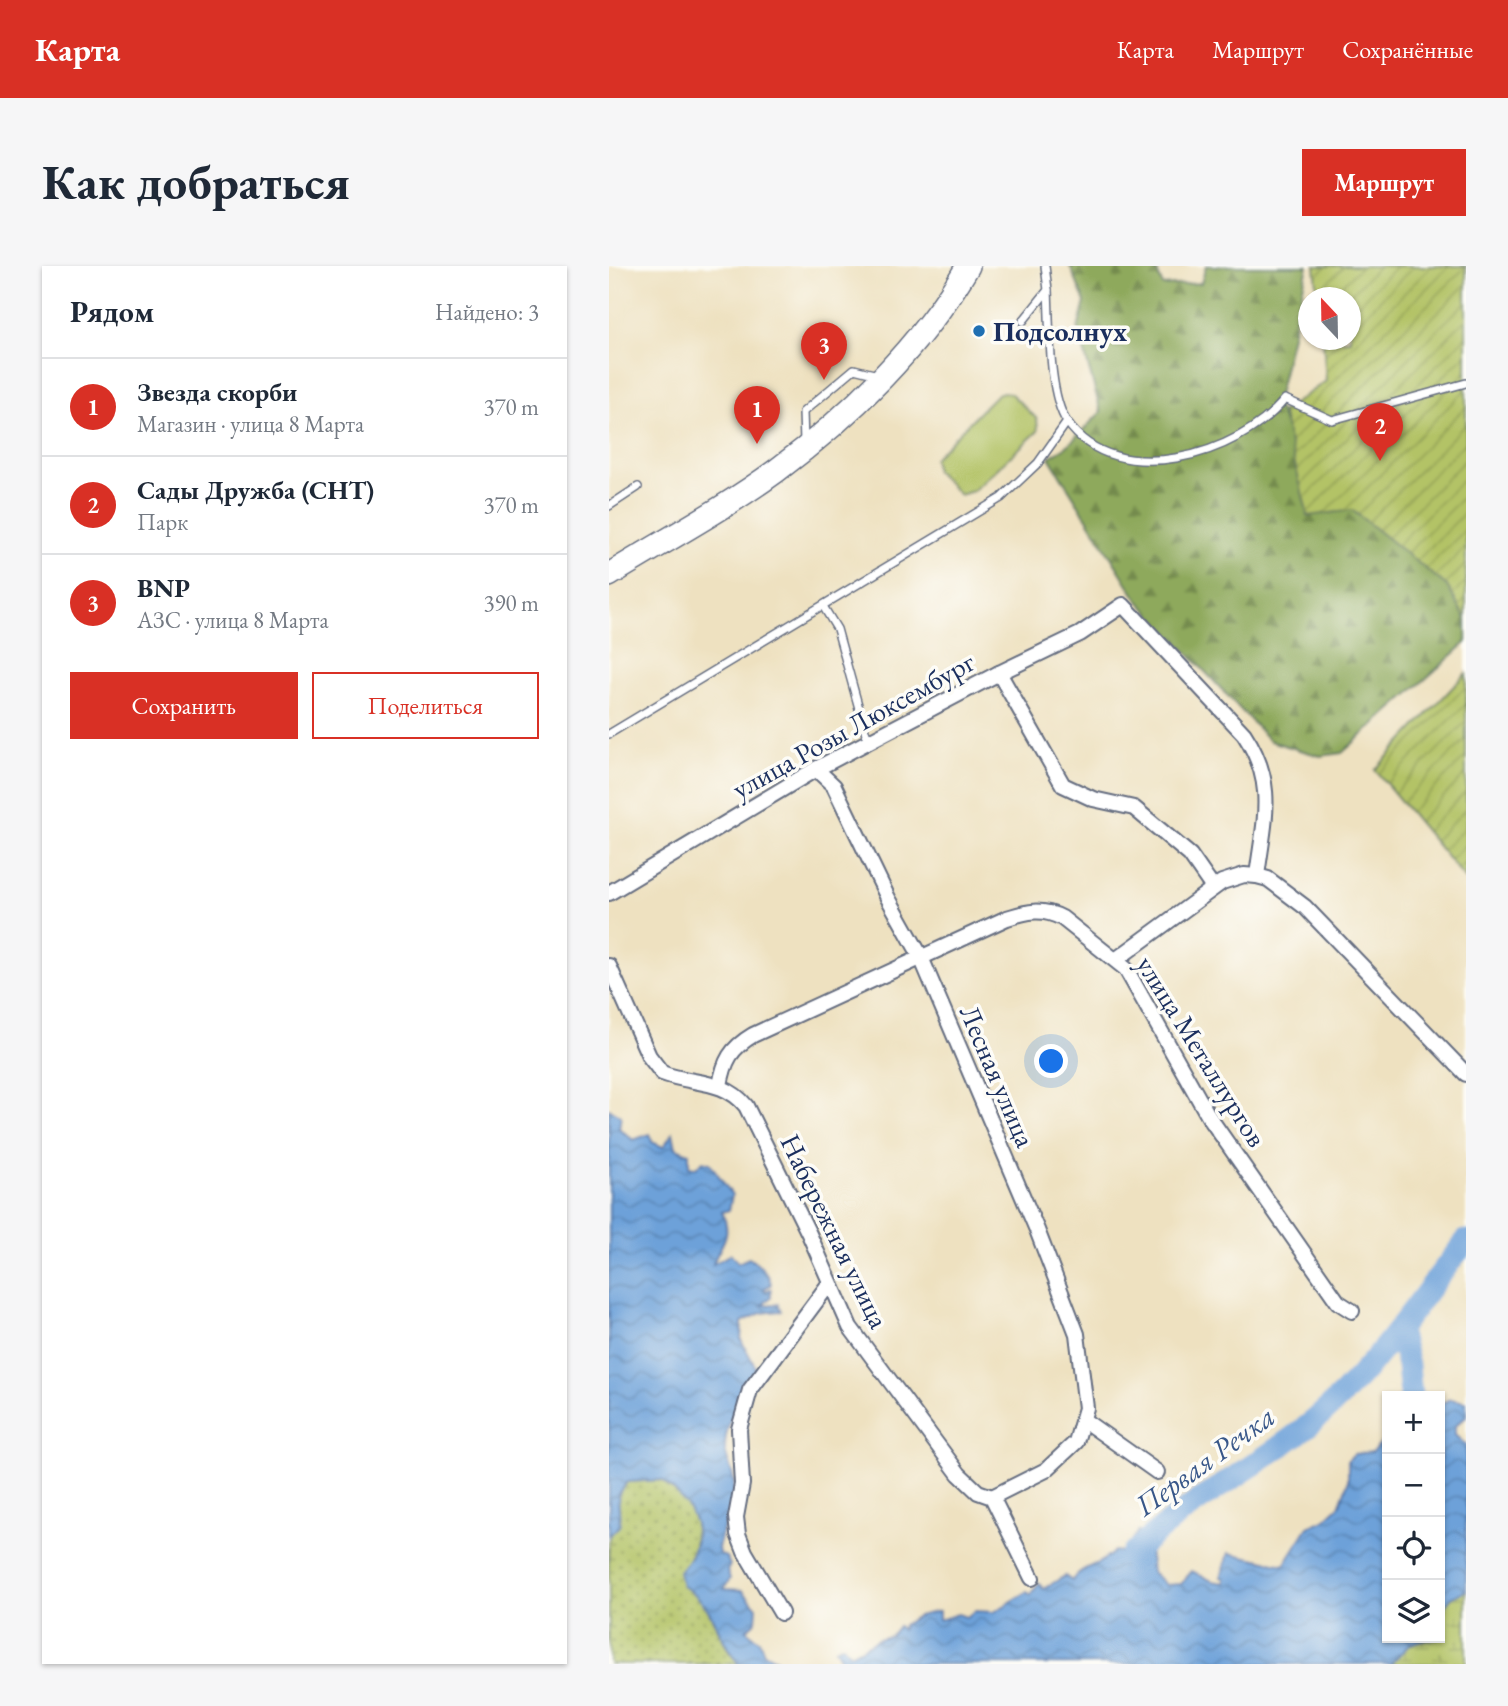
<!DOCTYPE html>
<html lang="ru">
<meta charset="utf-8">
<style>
body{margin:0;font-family:"EB Garamond",serif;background:#f6f6f7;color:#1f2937}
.controls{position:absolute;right:21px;bottom:21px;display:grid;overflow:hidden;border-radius:0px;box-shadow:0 2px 5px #0004}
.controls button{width:63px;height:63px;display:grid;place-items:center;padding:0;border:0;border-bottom:2px solid #e0e1e3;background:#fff;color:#1f2937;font:35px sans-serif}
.compass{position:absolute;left:689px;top:21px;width:63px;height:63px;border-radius:50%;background:#fff;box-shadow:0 2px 5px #0004;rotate:338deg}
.you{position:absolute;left:443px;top:796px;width:24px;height:24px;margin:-18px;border:5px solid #fff;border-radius:50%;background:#1a73e8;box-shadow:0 0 0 10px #1a73e833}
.badge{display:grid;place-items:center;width:46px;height:46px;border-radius:50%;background:#d93025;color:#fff;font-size:23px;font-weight:700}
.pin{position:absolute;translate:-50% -58px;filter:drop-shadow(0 2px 4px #0008)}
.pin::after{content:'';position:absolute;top:37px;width:24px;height:21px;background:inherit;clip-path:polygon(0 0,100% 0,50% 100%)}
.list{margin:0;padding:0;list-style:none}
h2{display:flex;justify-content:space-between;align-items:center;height:91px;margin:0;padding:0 28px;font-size:30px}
h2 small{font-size:23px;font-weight:400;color:#747a83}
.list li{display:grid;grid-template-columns:46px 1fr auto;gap:21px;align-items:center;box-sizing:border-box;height:98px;padding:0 28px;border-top:2px solid #e0e1e3}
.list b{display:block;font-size:26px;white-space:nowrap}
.list p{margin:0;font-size:23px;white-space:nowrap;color:#747a83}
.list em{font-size:23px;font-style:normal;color:#747a83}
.actions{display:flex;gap:14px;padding:21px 28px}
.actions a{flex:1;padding:16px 0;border:2px solid #d93025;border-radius:0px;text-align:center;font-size:24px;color:#d93025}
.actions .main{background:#d93025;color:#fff}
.icon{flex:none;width:38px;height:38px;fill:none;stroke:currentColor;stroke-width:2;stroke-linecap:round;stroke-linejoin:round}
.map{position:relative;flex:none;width:857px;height:1398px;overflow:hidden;border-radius:0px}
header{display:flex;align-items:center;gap:42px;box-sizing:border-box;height:98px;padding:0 35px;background:#d93025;color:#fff}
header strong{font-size:33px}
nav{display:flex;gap:38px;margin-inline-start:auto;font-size:24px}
.intro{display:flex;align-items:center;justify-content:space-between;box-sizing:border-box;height:168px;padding:0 42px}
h1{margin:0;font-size:49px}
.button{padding:18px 32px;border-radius:0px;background:#d93025;color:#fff;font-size:24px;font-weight:700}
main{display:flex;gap:42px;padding:0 42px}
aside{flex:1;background:#fff;border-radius:0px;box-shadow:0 2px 5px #0004}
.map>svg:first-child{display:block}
.grass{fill:url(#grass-dots);stroke:#677962;stroke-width:2}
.forest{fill:url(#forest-firs);stroke:#546c5c;stroke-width:2}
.wetland{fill:url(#wetland-marsh);stroke:#677962;stroke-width:2}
.garden{fill:url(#garden-furrows);stroke:#677962;stroke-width:2}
.pitch{fill:#b3c366;stroke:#677962;stroke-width:2}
.water{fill:url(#water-waves);stroke:#44689c;stroke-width:2}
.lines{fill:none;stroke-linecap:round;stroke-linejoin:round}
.river{stroke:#6da1d9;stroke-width:23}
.service-casing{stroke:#656d80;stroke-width:10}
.minor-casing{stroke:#656d80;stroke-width:18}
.primary-casing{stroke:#656d80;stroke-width:26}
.service{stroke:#fff;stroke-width:7}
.minor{stroke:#fff;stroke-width:14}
.primary{stroke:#fff;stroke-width:23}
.poi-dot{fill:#1f6fb2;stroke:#fdfcf7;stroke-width:2.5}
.labels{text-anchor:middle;stroke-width:7;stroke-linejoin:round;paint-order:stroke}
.poi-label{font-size:28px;font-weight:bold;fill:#1b2f5e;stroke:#fdfcf7;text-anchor:start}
.street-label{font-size:28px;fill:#1b2f5e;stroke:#fdfcf7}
.water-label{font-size:30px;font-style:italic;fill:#385789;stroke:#fdfcf7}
</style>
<header>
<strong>Карта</strong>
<nav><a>Карта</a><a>Маршрут</a><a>Сохранённые</a></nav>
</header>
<div class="intro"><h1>Как добраться</h1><a class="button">Маршрут</a></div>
<main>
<aside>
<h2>Рядом<small>Найдено: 3</small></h2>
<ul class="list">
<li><span class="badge">1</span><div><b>Звезда скорби</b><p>Магазин · улица 8 Марта</p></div><em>370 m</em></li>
<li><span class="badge">2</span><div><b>Сады Дружба (СНТ)</b><p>Парк</p></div><em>370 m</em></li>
<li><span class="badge">3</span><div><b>BNP</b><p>АЗС · улица 8 Марта</p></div><em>390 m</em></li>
</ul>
<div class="actions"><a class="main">Сохранить</a><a>Поделиться</a></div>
</aside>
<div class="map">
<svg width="857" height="1398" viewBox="0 0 857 1398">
<defs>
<pattern id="grass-dots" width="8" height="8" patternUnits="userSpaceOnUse" patternTransform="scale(1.75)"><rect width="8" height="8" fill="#b3c366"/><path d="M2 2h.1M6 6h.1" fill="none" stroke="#919f57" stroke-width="1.8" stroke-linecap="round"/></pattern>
<pattern id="forest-firs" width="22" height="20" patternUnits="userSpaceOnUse" patternTransform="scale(1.75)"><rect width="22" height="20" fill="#8ea95b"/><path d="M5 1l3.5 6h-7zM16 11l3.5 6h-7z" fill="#738a4e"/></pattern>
<pattern id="wetland-marsh" width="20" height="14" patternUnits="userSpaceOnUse" patternTransform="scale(1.75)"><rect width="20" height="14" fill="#b3c366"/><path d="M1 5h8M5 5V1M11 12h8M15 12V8" fill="none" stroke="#919f57"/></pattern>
<pattern id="garden-furrows" width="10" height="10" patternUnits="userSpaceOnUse" patternTransform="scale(1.75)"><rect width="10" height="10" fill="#b3c366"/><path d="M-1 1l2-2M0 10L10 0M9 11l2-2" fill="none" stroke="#919f57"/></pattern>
<pattern id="water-waves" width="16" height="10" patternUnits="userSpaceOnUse" patternTransform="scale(1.75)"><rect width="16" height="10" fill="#6da1d9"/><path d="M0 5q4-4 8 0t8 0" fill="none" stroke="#5984b3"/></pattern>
</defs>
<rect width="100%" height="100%" fill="#fdfcf7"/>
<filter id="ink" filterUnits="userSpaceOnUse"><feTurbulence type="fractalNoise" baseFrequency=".0143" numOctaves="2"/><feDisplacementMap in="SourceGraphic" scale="14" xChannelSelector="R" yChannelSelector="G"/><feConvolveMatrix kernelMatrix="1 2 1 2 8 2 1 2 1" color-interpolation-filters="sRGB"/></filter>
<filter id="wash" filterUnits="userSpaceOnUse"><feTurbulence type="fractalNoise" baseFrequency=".00686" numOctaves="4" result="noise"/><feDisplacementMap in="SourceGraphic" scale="28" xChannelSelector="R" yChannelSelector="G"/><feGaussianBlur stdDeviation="1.57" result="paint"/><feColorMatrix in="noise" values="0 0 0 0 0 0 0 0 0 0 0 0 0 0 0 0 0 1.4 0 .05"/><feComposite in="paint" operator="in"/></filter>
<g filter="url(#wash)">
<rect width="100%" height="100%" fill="#eee1c0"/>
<polygon class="grass" points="52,1214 78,1236 86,1257 85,1282 77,1298 82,1324 94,1334 120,1386 130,1398 0,1398 0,1270 11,1258 9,1229 18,1216"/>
<polygon class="forest" points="461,0 546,0 554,20 592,17 597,0 699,0 667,138 704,224 756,220 857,306 857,377 733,487 711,490 661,475 528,333 440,191 458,180 492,146 469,63 476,36"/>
<path class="wetland" d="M857,1324v74h-76l20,-20 30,-6c0,-25 1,-38 26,-48z"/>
<g class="garden">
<polygon points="706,0 857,0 857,353 838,320 743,244 699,250 673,146 717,115 714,74 741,74 741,32 709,31"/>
<polygon points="857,407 857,614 766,504"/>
</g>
<polygon class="pitch" points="394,126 401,127 428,153 429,165 364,225 351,229 327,205 324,193 388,128"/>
<g class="water">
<path d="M0,843l12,7 -2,12 14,12 17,-6 2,8 11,5 10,-14 3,15 13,5v14l7,1 7,-7 7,2 22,32 -3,15 -7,2c11,25 -1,30 -9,52l18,-10 7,9 11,-5c10,7 21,15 22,27l-7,3 1,3 6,-2v8l-9,8 16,-1 3,7 -20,2 -19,9 -1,18 15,28c-12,23 -32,54 -31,81 1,13 10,24 9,37 -1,23 -12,41 -16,62l1,6 7,3 4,8 -3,6 3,8 -6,10 18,1 15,17 -1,14 -10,9 13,10 5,13 21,11h-46c-22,-25 -25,-64 -57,-78l-3,-14c33,-36 14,-67 -17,-92l-35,2 -9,13 2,30 -11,11z"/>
<polygon points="841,1133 857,1136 857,1150 846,1160 846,1169 857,1179 857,1324 842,1332 831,1347 831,1138"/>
<path d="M778,1171v201h44l-21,6 -20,20h-554l6,-3 -7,-12 8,-4 7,9 28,-15 12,-3 8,-10 4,4 1,-5 15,-9 21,-5v9l19,-6 8,3 9,-6 19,1 33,-20 4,3 8,-12 4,6 22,-13 7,5c7,-15 32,-16 42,-30l9,1 15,-20 11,19 3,21 14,13 15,-1 11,-13 20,10 13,2v-5l-4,-1 8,-24 55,12 24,-38 16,-7 15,-14 9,-24v-22l6,-6 18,-2z"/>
</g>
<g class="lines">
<g class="river">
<polyline points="790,1065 799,1099 802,1130"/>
<path d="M527,1301l-4,-12c54,-55 125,-86 184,-136 60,-51 101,-117 150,-178"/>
</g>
</g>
</g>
<g filter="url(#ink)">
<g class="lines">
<g class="service-casing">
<g id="service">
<path d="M439,24c2,35 0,104 19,132 49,70 173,33 218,-23l47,21 134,-37"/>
<polyline points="414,55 439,24 436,0"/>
<polyline points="195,176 194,146 245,103 269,109"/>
<polyline points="0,240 29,221"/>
<polyline points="214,340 228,363 259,475"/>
<polyline points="0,468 392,232 429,197 458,156"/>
</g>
</g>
<g class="minor-casing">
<g id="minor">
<polyline points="390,407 454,519 484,533 525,542 581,589 604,622"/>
<polyline points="207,503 225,520 279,632 311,689 428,964 468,1068 477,1142 467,1176 437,1204 383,1231"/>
<path d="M0,627l207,-124 183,-96 81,-39 43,-29 121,129c33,50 20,86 13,142"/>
<polyline points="508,693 613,616 635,609 648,610 659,613 696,641 857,808"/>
<path d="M0,700l40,90 13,17c30,12 61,5 84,33l63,128 41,93 109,147 19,18 14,5 40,81"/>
<path d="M111,820c4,-25 11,-38 33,-51l254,-117c21,-7 35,-10 55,0l64,51 83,148 129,185 14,9"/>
<polyline points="476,1155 548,1206"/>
<polyline points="172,1347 136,1286 129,1268 127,1251 133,1218 130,1163 141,1124 220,1018"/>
</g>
</g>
<g class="primary-casing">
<path id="primary" d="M0,309c55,-34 115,-66 167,-104 73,-54 146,-126 192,-205"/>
</g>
<use href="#service" class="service"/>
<use href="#minor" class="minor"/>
<use href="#primary" class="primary"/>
</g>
</g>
<circle class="poi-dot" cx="370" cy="65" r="7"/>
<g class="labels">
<g class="poi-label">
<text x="384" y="75">Подсолнух</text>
</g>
<g class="street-label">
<text transform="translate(244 459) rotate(-29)" y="10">улица Розы Люксембург</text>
<text transform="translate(593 785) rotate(58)" y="10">улица Металлургов</text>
<text transform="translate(389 810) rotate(67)" y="10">Лесная улица</text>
<text transform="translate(226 965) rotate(64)" y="10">Набережная улица</text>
</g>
<g class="water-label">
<text transform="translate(596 1195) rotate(-36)" y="10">Первая Речка</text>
</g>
</g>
</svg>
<div class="controls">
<button>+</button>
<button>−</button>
<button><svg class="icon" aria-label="locate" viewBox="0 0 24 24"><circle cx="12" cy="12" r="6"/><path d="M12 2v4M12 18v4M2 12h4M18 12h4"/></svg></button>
<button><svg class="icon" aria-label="layers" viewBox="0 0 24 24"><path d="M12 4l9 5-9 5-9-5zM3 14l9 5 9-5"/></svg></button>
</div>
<svg class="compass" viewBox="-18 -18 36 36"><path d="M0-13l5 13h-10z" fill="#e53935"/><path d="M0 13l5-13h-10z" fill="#747a83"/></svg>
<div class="you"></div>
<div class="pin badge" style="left:148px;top:178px">1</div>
<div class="pin badge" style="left:771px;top:195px">2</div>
<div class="pin badge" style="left:215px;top:114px">3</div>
</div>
</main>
